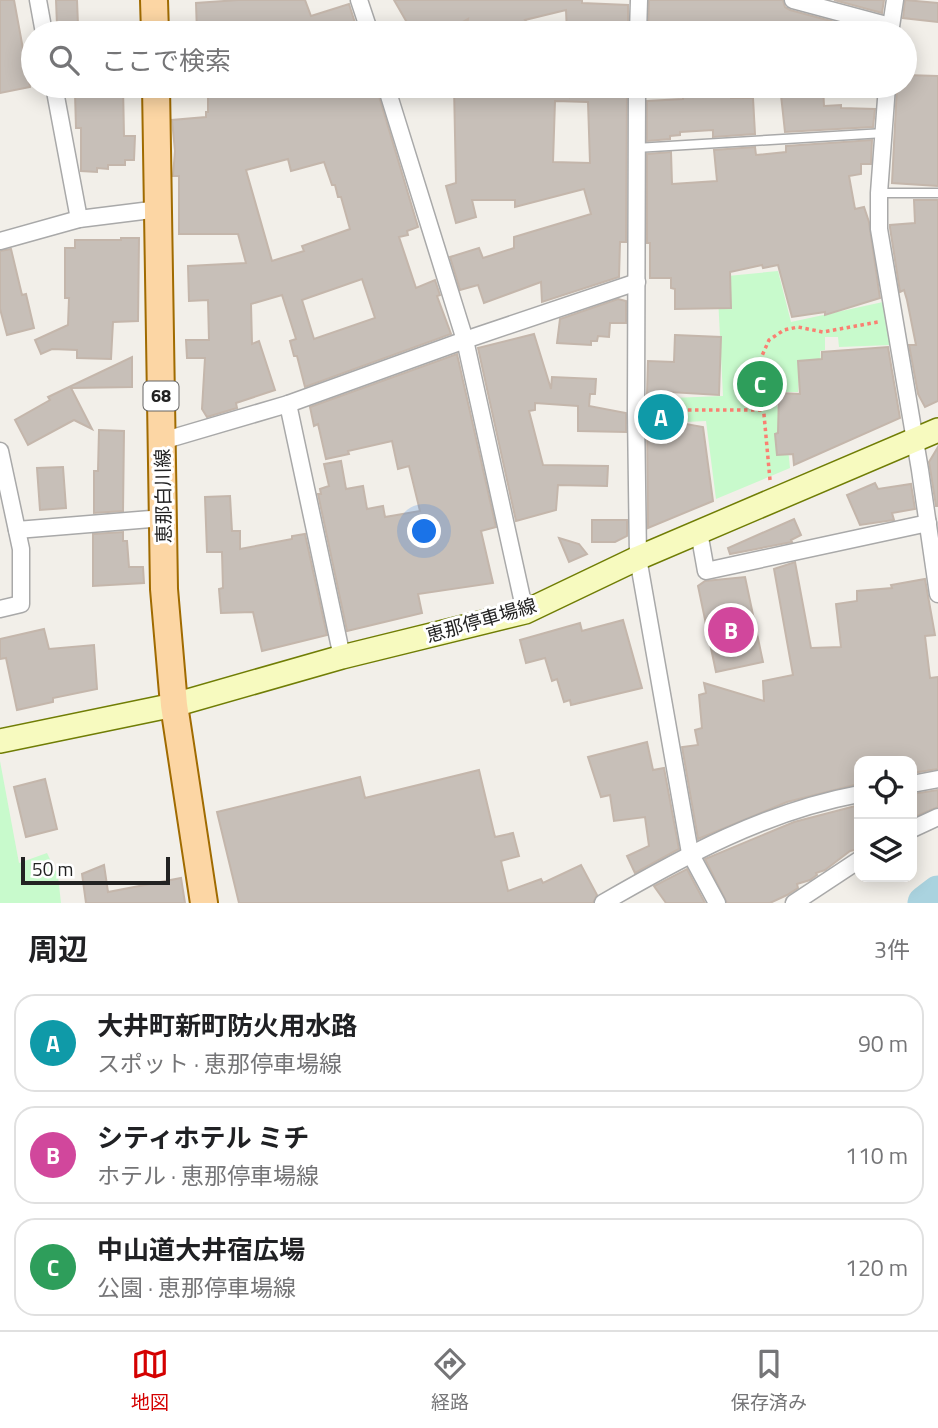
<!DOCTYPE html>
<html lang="ja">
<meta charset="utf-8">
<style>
body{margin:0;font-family:"Titillium Web","Noto Sans JP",sans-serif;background:#f6f6f6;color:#202124}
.controls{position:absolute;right:21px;bottom:21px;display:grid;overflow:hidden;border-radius:14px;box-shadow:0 4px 18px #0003}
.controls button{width:63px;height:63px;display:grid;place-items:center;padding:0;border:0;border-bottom:2px solid #e0e0e0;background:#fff;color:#202124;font:35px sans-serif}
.scale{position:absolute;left:21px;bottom:18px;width:149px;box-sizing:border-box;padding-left:7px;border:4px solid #222;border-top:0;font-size:19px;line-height:24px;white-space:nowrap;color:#222;-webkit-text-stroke:5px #fff;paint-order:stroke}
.you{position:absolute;left:425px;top:532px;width:24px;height:24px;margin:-18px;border:5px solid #fff;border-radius:50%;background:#1a73e8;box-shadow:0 0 0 10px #1a73e833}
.badge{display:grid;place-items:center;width:46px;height:46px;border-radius:50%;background:#d40000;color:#fff;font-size:23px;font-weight:700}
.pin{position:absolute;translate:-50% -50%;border:4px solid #fff;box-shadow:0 2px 7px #0006}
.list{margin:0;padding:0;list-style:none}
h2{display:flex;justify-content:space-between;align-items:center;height:91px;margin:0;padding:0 28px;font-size:30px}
h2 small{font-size:23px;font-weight:400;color:#757577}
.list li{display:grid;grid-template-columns:46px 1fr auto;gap:21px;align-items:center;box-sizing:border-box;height:98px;margin:0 14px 14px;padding:0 14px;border:2px solid #e0e0e0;border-radius:21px}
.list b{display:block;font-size:26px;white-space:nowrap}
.list p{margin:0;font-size:23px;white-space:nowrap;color:#757577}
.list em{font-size:23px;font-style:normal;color:#757577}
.icon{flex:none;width:38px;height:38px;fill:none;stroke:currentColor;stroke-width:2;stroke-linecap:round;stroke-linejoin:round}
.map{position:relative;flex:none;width:938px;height:903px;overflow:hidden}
.search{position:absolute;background:#fff;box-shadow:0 4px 18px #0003;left:21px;right:21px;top:21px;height:77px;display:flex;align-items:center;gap:18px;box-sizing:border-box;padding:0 24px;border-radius:38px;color:#757577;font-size:26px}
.sheet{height:427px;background:#fff}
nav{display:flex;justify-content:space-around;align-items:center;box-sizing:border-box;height:98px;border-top:2px solid #e0e0e0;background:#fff;font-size:19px;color:#757577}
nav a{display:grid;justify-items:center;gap:4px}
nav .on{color:#d40000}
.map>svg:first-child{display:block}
.park{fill:#c8facc}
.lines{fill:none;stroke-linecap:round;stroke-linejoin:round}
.river{stroke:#aad3df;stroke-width:35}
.building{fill:#c7bfb8;stroke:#c4b6ab;stroke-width:2;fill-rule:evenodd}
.service-casing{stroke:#a9a9a9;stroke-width:11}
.minor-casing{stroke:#a9a9a9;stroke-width:19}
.secondary-casing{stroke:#707d05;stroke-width:26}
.primary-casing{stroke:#a06b00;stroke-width:30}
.path{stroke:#fa8072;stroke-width:3.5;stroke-dasharray:3.5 3.5;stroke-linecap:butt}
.service{stroke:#fff;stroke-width:8}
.minor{stroke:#fff;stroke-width:16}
.secondary{stroke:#f7fabf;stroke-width:23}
.primary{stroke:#fcd6a4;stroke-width:26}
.labels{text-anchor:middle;stroke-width:6;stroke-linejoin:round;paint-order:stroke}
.shield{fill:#fff;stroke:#646464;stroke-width:2}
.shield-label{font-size:18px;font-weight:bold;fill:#222}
.street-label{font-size:19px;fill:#222;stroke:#fff}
</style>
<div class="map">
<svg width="938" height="903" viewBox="0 0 938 903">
<rect width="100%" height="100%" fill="#f2efe9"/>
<g class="park">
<polygon points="778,271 791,322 883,302 891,345 839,347 838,337 825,337 825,350 820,351 822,374 799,376 798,392 777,392 777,407 784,408 790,468 716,499 706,421 644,424 644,399 723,396 717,277"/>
<polygon points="0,761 19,863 47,853 58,876 61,903 0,903"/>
</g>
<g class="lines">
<polyline class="river" points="925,903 938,893"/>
</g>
<g class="building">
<polygon points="0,0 14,0 30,87 0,93"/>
<polygon points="56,0 77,0 78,25 57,25"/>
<polygon points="238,0 305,0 311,16 349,4 357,29 343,33 197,33 196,3"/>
<polygon points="394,0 582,0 582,3 628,5 628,33 567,33 566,10 525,20 534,33 466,33 468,19 444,33 413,33"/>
<polygon points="649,0 783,0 785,7 790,10 876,33 776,33 775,27 750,29 751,33 648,33"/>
<polygon points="834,0 884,0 882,13"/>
<polygon points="905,0 938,3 938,22 903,18"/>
<polygon points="905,75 938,76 938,186 892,183 897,86 905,86"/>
<polygon points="82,86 123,86 124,136 135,136 134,160 125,160 125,165 108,165 108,169 97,168 97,172 81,171 81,128 76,128 75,93 82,93"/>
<path d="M208,86h168l42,141 -11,4 1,4 -9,2 17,51 19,-8 5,15 -3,1 14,38 -146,53 -8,-31h-3l-4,-15 6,-2 -14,-44 -31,9 1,40 7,-3 16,49 -39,13 1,5 -30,9 -5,-8 3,-51h-18l-1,-18h23l-1,-40 -19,1 -1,-35 58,-3 -8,-29h-59v-58h-6l2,-25 -3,-31 34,-3v-5h2zM288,159l3,12 33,-9 8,23h3l3,12h3l9,32 -48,17 2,5 -32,10 -26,-91zM362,279l13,39 -61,21 -12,-39z"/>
<path d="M454,86h109l6,10v-10h58l-1,156h-6l-1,35 -77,25 -1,-20 -57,21 -6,-18 -18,5 -10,-33 29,-9 4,10 31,-10v-11l77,-23 -7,-25 -69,18v-7h-43l4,17 -20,6 -10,-37 10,-3zM555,101l33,1 2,61 -37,-1z"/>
<polygon points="683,86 731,86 731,98 753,98 755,134 713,137 713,130 680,132 680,135 670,136 670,139 647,141 647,101 683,99"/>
<polygon points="780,86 823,86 824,106 841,105 841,108 875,109 873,127 785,132"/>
<polygon points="872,140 871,164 861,164 861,174 849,176 855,209 864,207 869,222 880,298 825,315 825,312 792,317 778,265 763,268 762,265 730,272 731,308 675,309 675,289 671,288 671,278 650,278 650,243 647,243 647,154 671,152 672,184 717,181 714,150 755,147 756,155 786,152 786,146"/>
<polygon points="914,200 938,200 938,401 925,407 918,394 909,345 916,345 907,300 904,290 900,292 890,228 890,225 915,223"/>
<polygon points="121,238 139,238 138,321 113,322 111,359 77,358 77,350 52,349 41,354 35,340 68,325 69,298 65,298 65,248 75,248 75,240 121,240"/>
<polygon points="11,249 22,295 26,294 34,328 7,335 0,309 0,251"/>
<polygon points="618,299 626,301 626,323 610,323 609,337 598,336 597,341 591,341 591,345 557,343 560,319"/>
<polygon points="534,334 551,389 552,377 596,379 595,394 590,394 589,406 626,413 626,432 578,431 578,406 535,403 535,410 529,411 543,465 608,466 607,486 558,485 556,510 516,521 478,348"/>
<polygon points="675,335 721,337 719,395 670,392 670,395 647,394 648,361 674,362"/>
<polygon points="888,347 900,418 794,465 793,454 777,455 775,434 778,433 779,393 800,394 798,361 822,359 822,352"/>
<polygon points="457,354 496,527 481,531 493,583 418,594 422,613 347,631 318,494 321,494 320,489 329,486 324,464 341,461 346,489 363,486 367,509 383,506 385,517 420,511 409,466 398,469 392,441 348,451 349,454 326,459 318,424 314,426 310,407"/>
<polygon points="132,357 132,387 71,388 92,429 74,420 28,445 15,420 50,400 48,397"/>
<polygon points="647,417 703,427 713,501 648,528"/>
<polygon points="99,430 124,431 123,511 94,513 94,471 98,471"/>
<polygon points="938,447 938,506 936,506 929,462"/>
<polygon points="63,467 66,508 40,510 37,468"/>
<polygon points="875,483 878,489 911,484 915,509 892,513 894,520 860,525 847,495"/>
<polygon points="230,496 232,531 240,531 240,549 292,539 292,536 305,534 327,635 262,651 253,612 221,613 219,589 223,588 222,552 207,552 205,497"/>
<polygon points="794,519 801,535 791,540 792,542 730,554 728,548"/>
<polygon points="592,520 627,520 627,536 615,542 592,542"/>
<polygon points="123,532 123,541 127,541 129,567 143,567 144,583 93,586 93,534"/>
<polygon points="559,538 579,544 587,554 569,562"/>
<polygon points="795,562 811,648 841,647 836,604 857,601 857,591 892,588 891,585 925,579 935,635 925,636 930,678 938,677 938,769 912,773 912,761 857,761 858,784 787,802 698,839 682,747 698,745 695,730 702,728 699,695 706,693 704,683 764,701 763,681 793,675 774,569"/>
<polygon points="745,577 763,662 716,672 698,586 705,581"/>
<polygon points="623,620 642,688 571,705 570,700 564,702 557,679 552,681 545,658 526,663 520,640 580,623 582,631"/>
<polygon points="44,629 49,649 94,645 97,689 53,698 53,702 17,710 6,658 0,659 0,639"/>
<polygon points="647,742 653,770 664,768 679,849 635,873 627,856 649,846 645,817 614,821 610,795 601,797 588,757"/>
<polygon points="479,770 495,837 513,833 519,856 501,861 508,891 541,879 543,883 581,865 597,895 593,903 239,903 217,812 360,777 365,798"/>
<polygon points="45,779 57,829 26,837 14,787"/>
<polygon points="938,790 938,807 912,818 912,794"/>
<polygon points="859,805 859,849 850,851 825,870 816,873 817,875 810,880 797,884 798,888 787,895 770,903 727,903 705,859 794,822"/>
<polygon points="104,865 108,892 181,878 185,903 86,903 82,874"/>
<polygon points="687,869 705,903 666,903 654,886"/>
</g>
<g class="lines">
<g class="service-casing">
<g id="service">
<polyline points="636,148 884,133"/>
<polyline points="879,193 938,193"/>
</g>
</g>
<g class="minor-casing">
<g id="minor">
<polyline points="38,0 44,33"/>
<polyline points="359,0 370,33"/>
<polyline points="793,0 890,26"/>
<polyline points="638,33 639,0"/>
<polyline points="890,33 895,0"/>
<polyline points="54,86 79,219"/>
<polyline points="386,86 465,340 525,612"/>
<polyline points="637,86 636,412 638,558 690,853 717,903"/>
<polyline points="887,86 879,193 879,229 920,470 938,594"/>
<polyline points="0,241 79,219 159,209"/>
<polyline points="288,404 342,657"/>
<polyline points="162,441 288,404 465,340 637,282"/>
<polyline points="0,451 21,549 21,604 0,609"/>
<polyline points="17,530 163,518"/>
<polyline points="699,532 706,571 928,523"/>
<polyline points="912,784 938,779"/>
<polyline points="912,829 938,817"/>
<path d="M603,903c83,-48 161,-91 256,-109"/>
<polyline points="794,903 859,860"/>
</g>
</g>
<g class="secondary-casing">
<polyline id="secondary" points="0,741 174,705 342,657 525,612 638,558 938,430"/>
</g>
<g class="primary-casing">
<g id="primary">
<polyline points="154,0 155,33"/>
<polyline points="156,86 164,589 174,705 204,903"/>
</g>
</g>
<g class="path">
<polyline points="653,410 763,410"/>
<polyline points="770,480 761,382 761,358 769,340 784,330 798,327 823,332 878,322"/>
</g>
<use href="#service" class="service"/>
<use href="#minor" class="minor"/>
<use href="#secondary" class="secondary"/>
<use href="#primary" class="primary"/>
</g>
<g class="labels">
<rect class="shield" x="143.5" y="381.5" width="35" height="29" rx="5"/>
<g class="shield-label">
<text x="161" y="402">68</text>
</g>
<g class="street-label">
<text transform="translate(163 496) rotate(-91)" y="7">恵那白川線</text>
<text transform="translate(481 620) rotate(-16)" y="7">恵那停車場線</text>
</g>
</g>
</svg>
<div class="controls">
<button><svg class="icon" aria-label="locate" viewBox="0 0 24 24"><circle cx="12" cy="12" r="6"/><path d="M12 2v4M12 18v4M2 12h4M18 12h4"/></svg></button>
<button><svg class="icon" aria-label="layers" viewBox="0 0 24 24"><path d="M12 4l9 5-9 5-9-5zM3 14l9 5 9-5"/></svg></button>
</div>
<div class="scale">50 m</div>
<div class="you"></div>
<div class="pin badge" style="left:661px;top:417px;background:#0f9aa8">A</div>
<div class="pin badge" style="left:731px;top:630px;background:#d1479c">B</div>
<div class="pin badge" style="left:760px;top:384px;background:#2e9e5b">C</div>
<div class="search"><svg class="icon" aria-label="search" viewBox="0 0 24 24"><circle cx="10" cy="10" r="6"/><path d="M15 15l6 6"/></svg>ここで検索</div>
</div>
<section class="sheet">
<h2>周辺<small>3件</small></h2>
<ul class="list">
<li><span class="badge" style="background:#0f9aa8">A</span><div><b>大井町新町防火用水路</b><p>スポット · 恵那停車場線</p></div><em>90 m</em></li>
<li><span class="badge" style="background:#d1479c">B</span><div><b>シティホテル ミチ</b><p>ホテル · 恵那停車場線</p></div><em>110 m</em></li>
<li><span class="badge" style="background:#2e9e5b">C</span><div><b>中山道大井宿広場</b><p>公園 · 恵那停車場線</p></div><em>120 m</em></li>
</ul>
</section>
<nav>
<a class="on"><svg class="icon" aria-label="map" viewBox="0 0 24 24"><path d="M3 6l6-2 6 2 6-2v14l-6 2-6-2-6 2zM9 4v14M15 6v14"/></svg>地図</a>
<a><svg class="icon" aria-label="directions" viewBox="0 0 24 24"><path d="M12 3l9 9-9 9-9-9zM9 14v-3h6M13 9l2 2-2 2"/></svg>経路</a>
<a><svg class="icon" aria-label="saved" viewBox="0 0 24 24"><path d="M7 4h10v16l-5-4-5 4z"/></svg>保存済み</a>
</nav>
